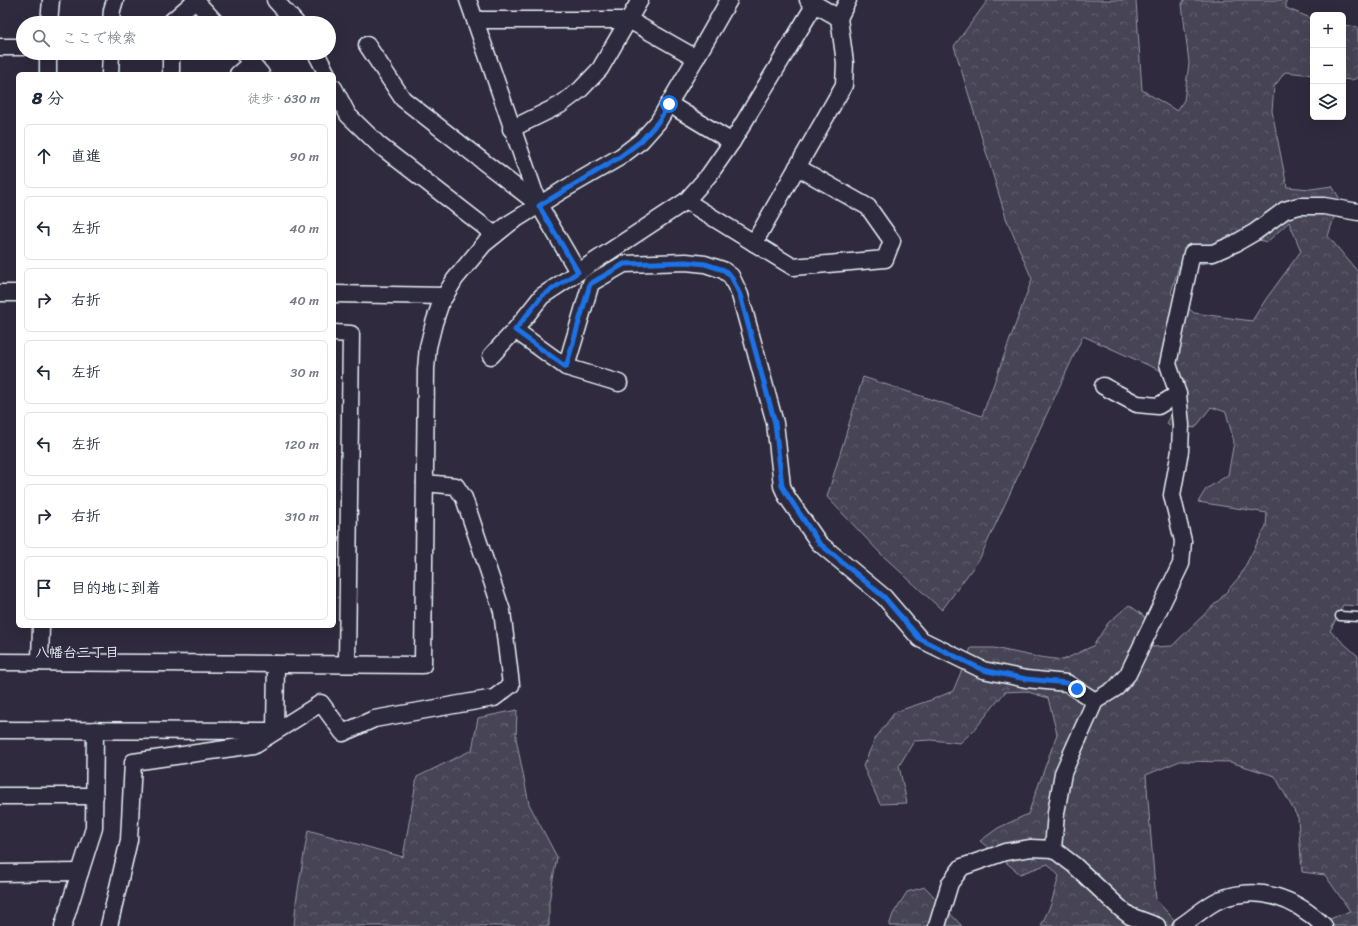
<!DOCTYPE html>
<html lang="ja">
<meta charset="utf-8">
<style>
body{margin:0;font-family:Sriracha,"Klee One",sans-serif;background:#f2f2f3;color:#1f2937}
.controls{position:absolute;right:12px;top:12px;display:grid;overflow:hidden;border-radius:6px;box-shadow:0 4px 16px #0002}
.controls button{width:36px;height:36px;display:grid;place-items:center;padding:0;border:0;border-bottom:1px solid #e0e1e3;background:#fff;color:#1f2937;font:20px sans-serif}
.stop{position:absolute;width:12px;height:12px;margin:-9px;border:3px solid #1a73e8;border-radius:50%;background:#fff}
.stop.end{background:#1a73e8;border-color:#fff;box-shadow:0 1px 4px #0008}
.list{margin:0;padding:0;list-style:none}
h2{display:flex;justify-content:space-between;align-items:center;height:52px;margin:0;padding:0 16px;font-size:17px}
h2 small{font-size:13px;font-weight:400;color:#747a83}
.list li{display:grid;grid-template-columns:26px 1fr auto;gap:12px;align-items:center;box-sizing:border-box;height:64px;margin:0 8px 8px;padding:0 8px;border:1px solid #e0e1e3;border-radius:6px}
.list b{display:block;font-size:15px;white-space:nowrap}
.list em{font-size:13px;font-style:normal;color:#747a83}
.icon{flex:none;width:22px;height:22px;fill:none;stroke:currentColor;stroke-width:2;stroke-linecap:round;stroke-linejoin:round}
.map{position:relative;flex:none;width:1358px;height:926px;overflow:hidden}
.search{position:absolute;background:#fff;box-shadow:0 4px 16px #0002;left:16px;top:16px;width:320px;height:44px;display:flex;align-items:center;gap:10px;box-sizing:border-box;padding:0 14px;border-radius:22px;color:#747a83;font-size:15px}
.panel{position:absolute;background:#fff;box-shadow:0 4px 16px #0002;left:16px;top:72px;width:320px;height:556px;border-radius:6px}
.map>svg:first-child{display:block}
.forest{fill:url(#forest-crowns);stroke:#979aa6;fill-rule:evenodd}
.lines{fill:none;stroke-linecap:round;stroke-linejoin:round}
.service-casing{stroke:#e8f1f8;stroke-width:11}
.minor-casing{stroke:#e8f1f8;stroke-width:19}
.service{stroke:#2f2a3d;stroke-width:8}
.minor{stroke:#2f2a3d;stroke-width:16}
.route{stroke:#1a73e8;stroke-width:5}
.labels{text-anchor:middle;stroke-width:3;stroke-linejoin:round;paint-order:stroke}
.neighbourhood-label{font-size:14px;font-weight:bold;fill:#e8f1f8;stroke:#2f2a3d}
</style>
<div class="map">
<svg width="1358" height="926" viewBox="0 0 1358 926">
<defs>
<pattern id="forest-crowns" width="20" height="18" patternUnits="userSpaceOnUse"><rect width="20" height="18" fill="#464455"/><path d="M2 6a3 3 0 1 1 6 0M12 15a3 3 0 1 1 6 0" fill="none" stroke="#615f6e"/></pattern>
</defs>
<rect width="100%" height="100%" fill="#2f2a3d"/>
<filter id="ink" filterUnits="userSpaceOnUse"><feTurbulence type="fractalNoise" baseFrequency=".025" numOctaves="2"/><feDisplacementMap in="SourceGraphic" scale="8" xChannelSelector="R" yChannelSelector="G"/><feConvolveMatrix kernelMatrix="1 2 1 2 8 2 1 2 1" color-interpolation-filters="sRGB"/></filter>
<g filter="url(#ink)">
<g class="forest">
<path d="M988,0h148l6,90 35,21 7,-11 5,-37 -7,-59 2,-4h102v8l27,11v56l-28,-3 -11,15 -2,24 15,76 24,2 21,-3 8,13 -12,37 30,36v334l-15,-1 -13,26 28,25v270h-46l38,-15 -25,-36 -23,-3 -4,-54 -23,-42 -45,-14 -50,-1 -34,14 10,125 24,26h-139l10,-22 8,-28 -11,-12 -28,10 -40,-33 18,-13 30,-14 29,-80 -9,-36 -23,-7 -20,1 -30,37 -15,14 -29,-3 -17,1 -15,25 8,37 -27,1 -17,-38 12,-27 20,-27 36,-12 22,-9 18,-43h23l38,8 31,4 30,-14 15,-23 21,-18 15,11 8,31 20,-1 50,-49 18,-21 26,-50 1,-13 -69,-11 8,-13 22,-14 6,-33 -8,-30 -15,-5 -16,21 -28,-4 18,-43 -35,-15 -67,-30 -103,222 -38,52 -61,-56 -54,-57 36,-120 119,39 50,-137 -26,-61 -52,-172zM1289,222l12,29 -35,48 -14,22 -58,-8 -23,-20 8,-27 36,-4 44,-22 8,2z"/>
<polygon points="1343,25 1358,27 1358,78 1351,80 1343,79"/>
<polygon points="517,710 516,738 529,804 557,857 549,902 549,926 294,926 296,902 308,830 403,857 417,777 472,750 478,718"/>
<polygon points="925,887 962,926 889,926 893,914 907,892"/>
</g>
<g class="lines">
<g class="service-casing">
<polyline id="service" points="1340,616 1358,617"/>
</g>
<g class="minor-casing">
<g id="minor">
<polyline points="195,0 216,23"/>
<polyline points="275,0 296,23"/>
<polyline points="468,0 539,205 578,272"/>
<polyline points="839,18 848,0"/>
<polyline points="475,20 629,20 696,58"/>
<polyline points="49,23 51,0"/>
<polyline points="111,23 112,10 115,0"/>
<polyline points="172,23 172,21 196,0"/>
<polyline points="367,45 403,99 539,205"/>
<polyline points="0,47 23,47"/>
<polyline points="243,53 261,74"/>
<polyline points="316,53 327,74"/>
<polyline points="48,74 48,53"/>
<polyline points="110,74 111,53"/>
<polyline points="171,74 171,53"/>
<polyline points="238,74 252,62"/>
<polyline points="334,88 348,115 379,145 495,235"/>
<polyline points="669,104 732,142"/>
<polyline points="511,129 560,105 580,90 600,69 640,0"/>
<polyline points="686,201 793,267 885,259 892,241 868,207 797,167"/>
<polyline points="754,243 844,85 845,63 839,18 808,0"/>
<polyline points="0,293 18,293"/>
<polyline points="334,294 445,296"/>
<polyline points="515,330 566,367 619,383"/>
<polyline points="334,333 351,334 347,664"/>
<polyline points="491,356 515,330 542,296 686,201 709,175 732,142 815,4"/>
<polyline points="566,367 591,283 624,264 686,262 705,264 723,270 731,276 740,295 775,423 782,486 787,497 819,543 884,597 920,639 983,670 1026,679 1067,683 1095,701"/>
<polyline points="1103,386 1137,404 1158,406 1178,394"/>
<polyline points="0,662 423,665 426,369 428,347 434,323 441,302 455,279 484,244 510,223 563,190 620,157 641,141 658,122 696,58 729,0"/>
<polyline points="40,662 41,626"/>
<polyline points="0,730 275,731"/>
<polyline points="275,731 276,664"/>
<polyline points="0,796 95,796"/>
<polyline points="1053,849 1074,865 1121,909 1130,916 1157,926"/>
<polyline points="0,873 80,872"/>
<polyline points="63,926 94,828 95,730"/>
<polyline points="109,926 129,840 133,762 254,745 321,703 343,733 374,719 494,698 511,685 502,611 464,498 456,486 425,483"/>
<polyline points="937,926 950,883 962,867 1005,852 1031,848 1053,849 1056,813 1063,773 1095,701 1116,688 1128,674 1181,564 1183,541 1172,495 1180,451 1181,425 1178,394 1168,364 1192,253 1213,253 1236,243 1255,232 1285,210 1299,206 1324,206 1358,212"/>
<path d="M1181,926c11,-7 26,-21 38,-26 39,-16 76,-2 105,26"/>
</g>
</g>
<use href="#service" class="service"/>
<use href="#minor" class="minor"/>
</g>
</g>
<g class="lines" filter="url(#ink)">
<polyline class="route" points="669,104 658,122 641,141 620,157 539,206 578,272 542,296 515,330 566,367 590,284 624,264 686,262 705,264 724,270 731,276 740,295 775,423 782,486 788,496 819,543 884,597 920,639 983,670 1026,679 1067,683 1077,689"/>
</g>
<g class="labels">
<g class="neighbourhood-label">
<text x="77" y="657">八幡台三丁目</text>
</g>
</g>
</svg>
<div class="controls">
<button>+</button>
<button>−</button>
<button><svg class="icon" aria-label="layers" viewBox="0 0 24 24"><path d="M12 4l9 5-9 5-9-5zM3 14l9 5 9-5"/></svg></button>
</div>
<div class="stop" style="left:669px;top:104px"></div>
<div class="stop end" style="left:1077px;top:689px"></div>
<div class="search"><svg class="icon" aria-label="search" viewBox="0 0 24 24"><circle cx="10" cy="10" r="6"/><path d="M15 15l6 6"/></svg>ここで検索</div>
<section class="panel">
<h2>8 分<small>徒歩 · 630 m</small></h2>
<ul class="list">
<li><svg class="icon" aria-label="ahead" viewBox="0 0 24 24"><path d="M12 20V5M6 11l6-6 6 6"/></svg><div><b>直進</b></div><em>90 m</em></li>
<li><svg class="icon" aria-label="left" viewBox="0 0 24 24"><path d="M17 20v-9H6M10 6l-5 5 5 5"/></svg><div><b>左折</b></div><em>40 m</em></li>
<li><svg class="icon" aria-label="right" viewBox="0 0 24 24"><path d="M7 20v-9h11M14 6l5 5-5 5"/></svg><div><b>右折</b></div><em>40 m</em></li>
<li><svg class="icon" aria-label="left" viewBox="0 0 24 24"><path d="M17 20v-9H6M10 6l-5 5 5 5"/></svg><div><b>左折</b></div><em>30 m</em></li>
<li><svg class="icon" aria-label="left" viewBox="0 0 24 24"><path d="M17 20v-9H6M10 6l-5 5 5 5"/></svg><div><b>左折</b></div><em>120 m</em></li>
<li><svg class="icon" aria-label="right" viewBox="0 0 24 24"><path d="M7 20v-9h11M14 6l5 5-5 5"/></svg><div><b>右折</b></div><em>310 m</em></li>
<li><svg class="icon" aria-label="arrive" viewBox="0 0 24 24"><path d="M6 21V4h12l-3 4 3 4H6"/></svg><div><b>目的地に到着</b></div></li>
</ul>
</section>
</div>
